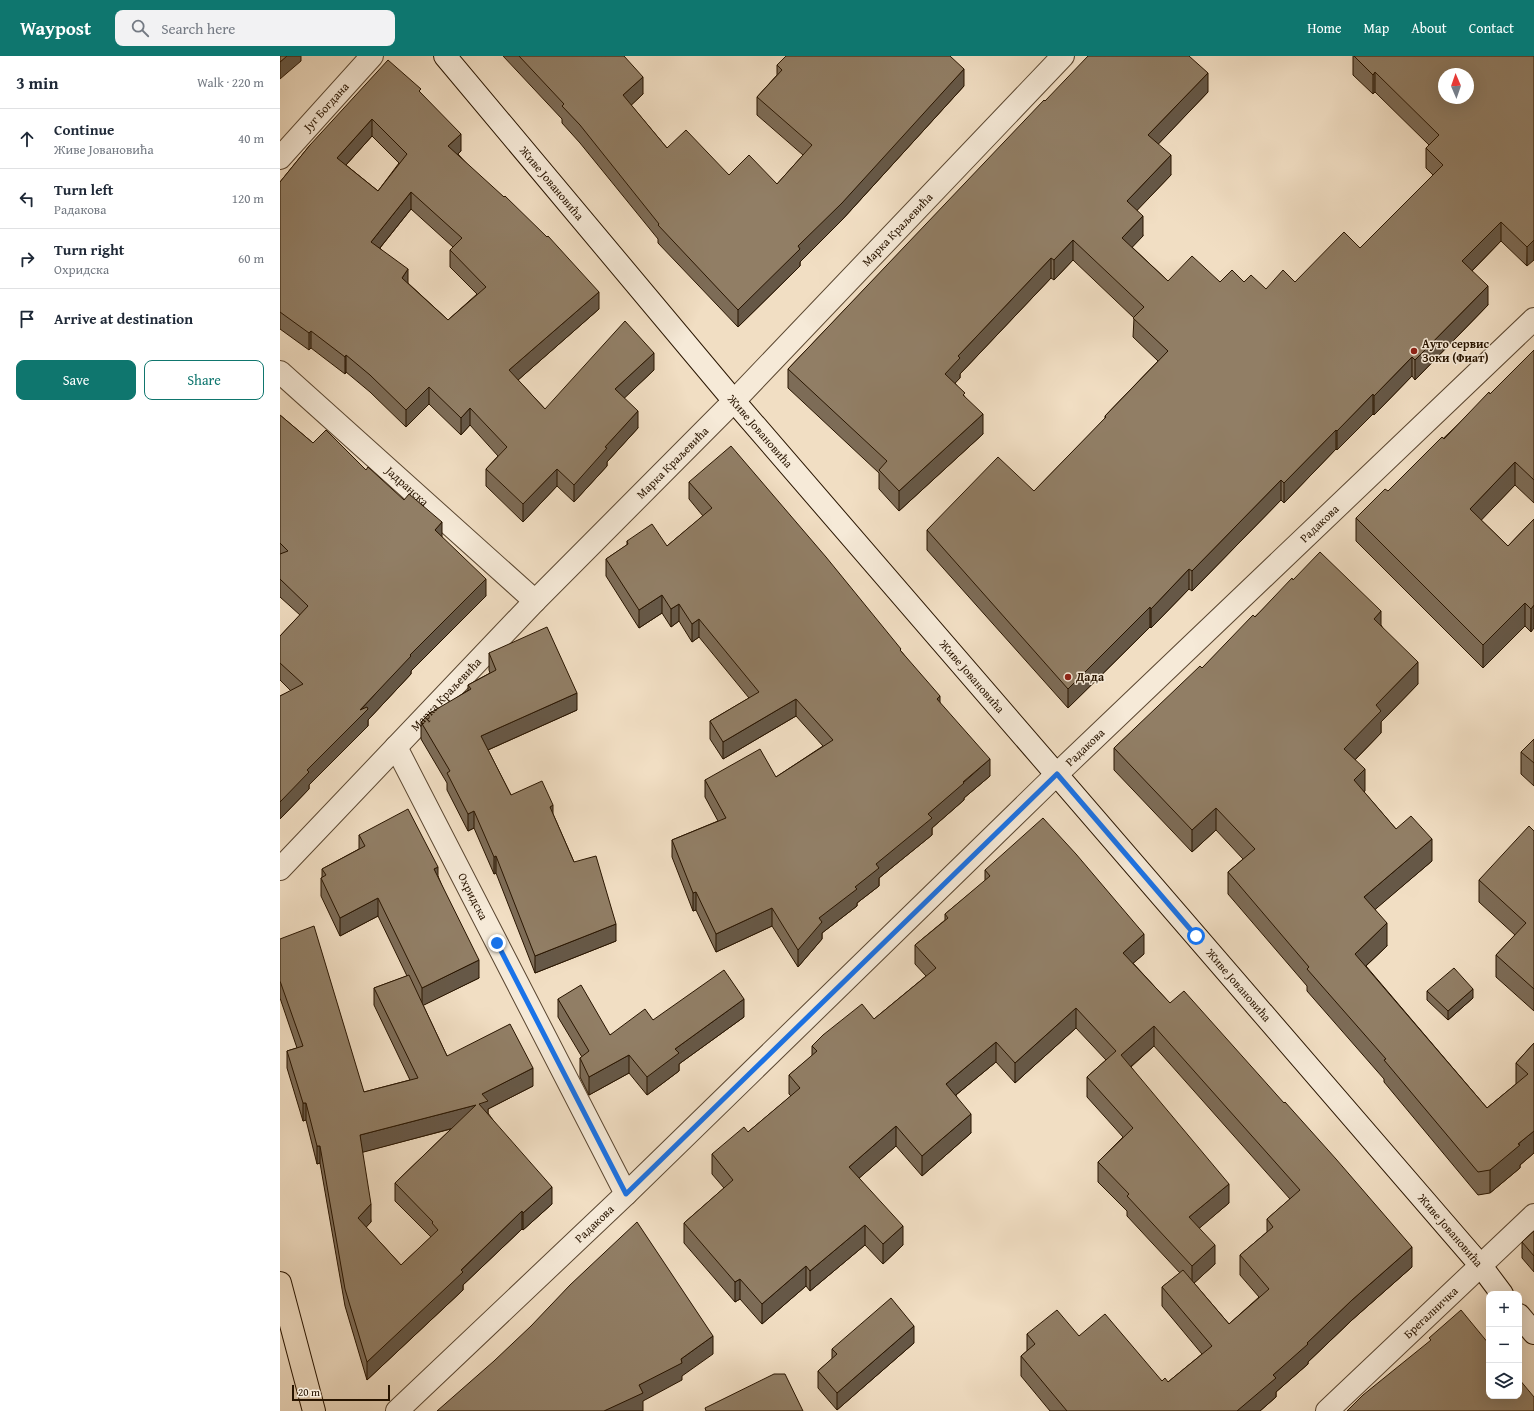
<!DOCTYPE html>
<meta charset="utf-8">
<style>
body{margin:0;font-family:"Gentium Book Plus",serif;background:#f2f2f3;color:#1f2937}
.controls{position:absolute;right:12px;bottom:12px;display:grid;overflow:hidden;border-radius:8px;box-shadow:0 4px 16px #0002}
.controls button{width:36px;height:36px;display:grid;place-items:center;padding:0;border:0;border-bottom:1px solid #e0e1e3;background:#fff;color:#1f2937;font:20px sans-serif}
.compass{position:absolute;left:1158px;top:12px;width:36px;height:36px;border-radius:50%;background:#fff;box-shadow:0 4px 16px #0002;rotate:358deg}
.scale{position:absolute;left:12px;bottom:10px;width:98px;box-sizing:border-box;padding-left:4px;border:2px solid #291500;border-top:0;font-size:11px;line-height:14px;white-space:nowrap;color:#291500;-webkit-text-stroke:3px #f6ead8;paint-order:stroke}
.stop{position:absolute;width:12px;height:12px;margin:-9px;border:3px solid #1a73e8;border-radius:50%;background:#fff}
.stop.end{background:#1a73e8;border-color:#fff;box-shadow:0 1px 4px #0008}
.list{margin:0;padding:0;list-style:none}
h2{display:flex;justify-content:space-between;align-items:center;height:52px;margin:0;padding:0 16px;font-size:17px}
h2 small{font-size:13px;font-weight:400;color:#747a83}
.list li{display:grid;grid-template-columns:26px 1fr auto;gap:12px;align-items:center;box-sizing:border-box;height:60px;padding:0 16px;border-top:1px solid #e0e1e3}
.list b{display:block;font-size:15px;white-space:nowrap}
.list p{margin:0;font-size:13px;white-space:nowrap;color:#747a83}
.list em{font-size:13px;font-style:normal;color:#747a83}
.actions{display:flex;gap:8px;padding:12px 16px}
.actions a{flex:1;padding:9px 0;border:1px solid #0f766e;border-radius:8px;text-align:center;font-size:14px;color:#0f766e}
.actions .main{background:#0f766e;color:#fff}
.icon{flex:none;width:22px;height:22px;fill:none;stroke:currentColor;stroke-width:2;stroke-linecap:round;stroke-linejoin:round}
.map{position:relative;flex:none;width:1254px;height:1355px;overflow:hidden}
header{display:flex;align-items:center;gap:24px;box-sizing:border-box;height:56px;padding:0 20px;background:#0f766e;color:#fff}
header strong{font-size:19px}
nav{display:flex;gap:22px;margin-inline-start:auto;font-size:14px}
.search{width:280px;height:36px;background:#f2f2f3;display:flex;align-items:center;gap:10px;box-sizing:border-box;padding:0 14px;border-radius:8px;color:#747a83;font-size:15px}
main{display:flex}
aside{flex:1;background:#fff}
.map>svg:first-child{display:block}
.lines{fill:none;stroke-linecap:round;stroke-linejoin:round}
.street-casing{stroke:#5b4731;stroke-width:24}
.secondary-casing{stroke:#291500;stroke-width:24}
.primary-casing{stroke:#291500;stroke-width:24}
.street{stroke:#f6ead8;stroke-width:22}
.secondary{stroke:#f6ead8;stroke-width:22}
.primary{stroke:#f1dec3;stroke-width:22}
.wall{fill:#7d6c57;stroke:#291500;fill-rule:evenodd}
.shaded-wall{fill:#665847;stroke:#291500}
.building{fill:#917e65;stroke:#291500;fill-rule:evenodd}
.route{stroke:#1a73e8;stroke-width:5}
.poi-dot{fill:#8f2418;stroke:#f6ead8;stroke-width:1.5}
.labels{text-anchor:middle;stroke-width:3;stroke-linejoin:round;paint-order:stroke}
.street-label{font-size:12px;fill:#291500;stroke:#f6ead8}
.poi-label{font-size:12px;font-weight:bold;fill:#291500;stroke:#f6ead8;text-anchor:start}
</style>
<header>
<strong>Waypost</strong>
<div class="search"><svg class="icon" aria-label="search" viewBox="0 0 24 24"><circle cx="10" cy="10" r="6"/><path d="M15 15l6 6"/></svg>Search here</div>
<nav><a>Home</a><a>Map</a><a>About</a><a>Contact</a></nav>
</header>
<main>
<aside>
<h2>3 min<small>Walk · 220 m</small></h2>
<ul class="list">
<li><svg class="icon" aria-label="ahead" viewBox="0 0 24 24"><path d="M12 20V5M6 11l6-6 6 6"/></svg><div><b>Continue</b><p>Живе Јовановића</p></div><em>40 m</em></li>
<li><svg class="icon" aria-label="left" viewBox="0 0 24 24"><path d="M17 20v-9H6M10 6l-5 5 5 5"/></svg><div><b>Turn left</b><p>Радакова</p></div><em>120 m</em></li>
<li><svg class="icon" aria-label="right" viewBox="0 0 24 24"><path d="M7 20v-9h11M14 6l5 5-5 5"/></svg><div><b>Turn right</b><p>Охридска</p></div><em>60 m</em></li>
<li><svg class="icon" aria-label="arrive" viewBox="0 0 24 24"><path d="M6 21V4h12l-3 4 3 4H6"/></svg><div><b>Arrive at destination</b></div></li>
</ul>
<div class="actions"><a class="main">Save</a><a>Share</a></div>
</aside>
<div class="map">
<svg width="1254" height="1355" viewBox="0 0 1254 1355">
<rect width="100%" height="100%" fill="#f1dec3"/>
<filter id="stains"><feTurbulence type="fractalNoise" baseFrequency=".005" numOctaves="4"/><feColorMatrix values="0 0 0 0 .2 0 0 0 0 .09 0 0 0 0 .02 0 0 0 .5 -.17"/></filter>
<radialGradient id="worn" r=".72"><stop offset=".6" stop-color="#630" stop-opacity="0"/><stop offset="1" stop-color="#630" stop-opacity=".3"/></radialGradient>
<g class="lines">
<g class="street-casing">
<g id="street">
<path id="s1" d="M0,102l92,-102"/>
<path id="s2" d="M0,316l255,229"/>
<path id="s3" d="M116,691l230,447"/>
<path id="s4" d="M0,813l255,-268 199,-200 329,-345"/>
<path id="s5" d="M117,1355l229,-217 431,-420 477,-455"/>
<path id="s6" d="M1047,1355l207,-196"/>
</g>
</g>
<g class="secondary-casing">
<g id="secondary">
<path id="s7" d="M165,0l289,345 747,865 21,28"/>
<polyline points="1239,1259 1254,1277"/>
</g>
</g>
<g class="primary-casing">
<polyline id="primary" points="0,1227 34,1355"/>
</g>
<use href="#street" class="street"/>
<use href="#secondary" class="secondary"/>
<use href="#primary" class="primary"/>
</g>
<g class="wall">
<polygon points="223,0 344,0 363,38 351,49 387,92 449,119 497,128 523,99 477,59 477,41 497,19 497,9 684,30 562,164 520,206 520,210 458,271 378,187 378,183 300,87 282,67 282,63"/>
<polygon points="1073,0 1254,0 1247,210 1221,185 1192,215 1208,249 1135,324 1132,320 1094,359 1093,358 1057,394 1056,393 1004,447 1001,444 912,535 909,533 871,572 870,571 788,652 647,494 647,474 754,435 825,363 825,360 878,305 853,281 854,262 793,204 774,224 771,222 680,318 680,322 675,327 685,341 703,378 619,455 599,433 599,417 508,332 508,313 765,45 928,36 878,88 891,119 857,154 863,180 852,191 888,225 940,226 964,226 986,233 1015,226 1080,192 1153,119 1146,112 1146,92 1149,89 1095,36 1093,38 1073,19"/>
<path d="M141,37l40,58 -3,3 141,155 -81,71 27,29 109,-39 -30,28 14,30 -31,34v4l-33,36 -17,-16 -34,36 -37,-36v-17l12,-13 -28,-31 -9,10 -32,-31 -23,23 -36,-35 -24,-20 -1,2 -34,-26 -2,2 -29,-21v-147l30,-37zM92,80l27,27 -21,28 -32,-26zM131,153l42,38 -3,3v17l27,27 -29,26 -40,-37 -28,-35z"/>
<polygon points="1254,294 1254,447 1235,429 1201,464 1228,490 1254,463 1251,576 1245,570 1203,612 1076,485 1076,462 1108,435 1210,338"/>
<polygon points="0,359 33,387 86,414 162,481 206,540 131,615 131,618 88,664 88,670 29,729 29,733 0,763 0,640 11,635 0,624 0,580 20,559 0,541"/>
<polygon points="409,426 621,595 660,647 710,720 684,742 684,744 652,772 652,779 599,822 599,830 577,847 577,850 542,877 542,883 518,911 492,870 436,896 416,854 413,855 392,801 392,784 438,765 425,741 425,724 496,721 543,690 516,660 443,703 430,683 430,665 469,642 419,581 412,586 399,565 391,571 382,557 359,572 326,520 326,503 347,489 347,485 387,490 423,460 409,443"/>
<polygon points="1013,524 1101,569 1138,628 1101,666 1101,677 1075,704 1084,736 1116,773 1152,805 1095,853 1107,890 1086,910 1207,1052 1236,1028 1236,1007 1254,987 1254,1097 1240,1109 1240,1112 1210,1137 1198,1139 1104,1026 1104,1023 1027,935 1027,930 948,838 948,816 963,803 936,774 912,796 834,714 834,692 922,612"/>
<polygon points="209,597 297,654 208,694 231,739 273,758 294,806 336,885 255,917 216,817 214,818 194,772 188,775 167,734 167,727 141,683 141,666 188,634 188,629 210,617 209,614"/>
<polygon points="1254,683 1254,730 1241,718 1241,696"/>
<polygon points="1254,775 1254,955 1216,921 1216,899 1235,879 1199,846 1199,824"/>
<path d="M79,779l79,41 41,102 -56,27 24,51 86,30 -45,23v4l64,91 -29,26 -1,-1 -59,56v5l-96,90 -22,-74 -25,-143 -3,1 -11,-44 -3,1 -16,-53v-17l10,-3 -17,-50v-59l84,153 46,-12 -36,-75v-17l33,-12 -29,-60 -38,20 -19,-40v-18l1,-1v-8l37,-20zM171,1073l-56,54v18l36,36 -30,28 -35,-38 5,-5 -9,-70z"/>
<path d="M705,814l159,84 -11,9 279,304 -60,53 -44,42v2l-32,28v5l-16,14h-210l-29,-35v-20l6,-5v-17l52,2 83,45 6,1 34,-28 -40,-48v-19l18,-14 -53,-57v-5l-29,-29v-20l25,-25 -36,-40v-20l19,-17 -30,-32 -61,55 -19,-21 -40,33 15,38 -49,43 -26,-30 -37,32 44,67 -20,19 -18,-19 -55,46 -4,-5 -44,38 -22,-25 -5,3 -51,-59v-20l40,-35 -12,-14v-20l36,-22 43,-36 -2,-2v-19l23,-19v-10l62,-27 52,-43 -11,-12v-19l30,-25v-6l40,-33zM874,990l136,153 -23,20v13l-27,23v20l19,22 -30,27 -35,-41 21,-19 -16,-36 30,-25 -98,-136z"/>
<polygon points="1147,935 1193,942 1168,964 1147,944"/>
<polygon points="278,943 330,979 373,964 464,961 399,1008 399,1015 367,1039 349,1017 309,1039 300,1021 300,1002 302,1001 278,961"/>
<polygon points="1254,1175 1254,1216 1242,1202 1242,1186"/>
<polygon points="634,1287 557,1354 538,1332 538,1315 552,1303 552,1293"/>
</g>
<g class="shaded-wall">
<polygon points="7,0 21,0 21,5 0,23 0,6"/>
<polygon points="684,13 684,30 562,164 520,206 520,210 458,271 458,254 518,190"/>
<polygon points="1095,16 1095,36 1093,38 1093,19"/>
<polygon points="928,17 928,36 868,99 868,79"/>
<polygon points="363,21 363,38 343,57 343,39"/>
<polygon points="92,63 92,80 57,119 57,102"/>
<polygon points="181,78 181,95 168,107 168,90"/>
<polygon points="891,99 891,119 847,165 847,145"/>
<polygon points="131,136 131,153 91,203 91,186"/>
<polygon points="863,160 863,180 842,202 842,182"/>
<polygon points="1221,166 1221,185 1182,225 1182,205"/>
<polygon points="793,184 793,204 774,224 774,204"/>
<polygon points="1254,184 1254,204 1247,210 1247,191"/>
<polygon points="771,202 771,222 680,318 680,322 665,338 665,318 678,300"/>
<polygon points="128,213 128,230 122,222"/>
<polygon points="1208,230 1208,249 1135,324 1135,304"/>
<polygon points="319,236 319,253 229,332 229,314"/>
<polygon points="31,275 31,292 29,294 29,277"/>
<polygon points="374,297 374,314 335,351 335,333"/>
<polygon points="66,299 66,316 65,318 65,301"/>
<polygon points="1132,301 1132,320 1094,359 1094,340"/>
<polygon points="149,331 149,348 126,371 126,354"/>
<polygon points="1093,338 1093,358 1057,394 1057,375"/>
<polygon points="190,352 190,369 181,379 181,362"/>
<polygon points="358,355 358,372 327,406 327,410 294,446 294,429 325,391"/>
<polygon points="703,358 703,378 619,455 619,435"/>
<polygon points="1056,374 1056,393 1004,447 1004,427"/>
<polygon points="1235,406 1235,429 1190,476 1190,453"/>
<polygon points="277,413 277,430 243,466 243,448"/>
<polygon points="1001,424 1001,444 912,535 912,515"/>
<polygon points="162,466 162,484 155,474"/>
<polygon points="909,513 909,533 871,572 871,553"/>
<polygon points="206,523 206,540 131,615 131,618 88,664 88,670 29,729 29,733 0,763 0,746 27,714 130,599"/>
<polygon points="382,539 382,557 359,572 359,554"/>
<polygon points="1245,547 1245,570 1203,612 1203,589"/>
<polygon points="399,548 399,565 391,571 391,553"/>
<polygon points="1254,549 1254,572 1251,576 1251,553"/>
<polygon points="870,551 870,571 788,652 788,633"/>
<polygon points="1101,555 1101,578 1094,563"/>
<polygon points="419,563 419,581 412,586 412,568"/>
<polygon points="1138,606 1138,628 1101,666 1101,677 1064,715 1064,693 1096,649"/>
<polygon points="297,637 297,654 201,697 201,680"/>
<polygon points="660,640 660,657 657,643"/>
<polygon points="516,643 516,660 443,703 443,686"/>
<polygon points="710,703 710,720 684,742 684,744 652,772 652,779 599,822 599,830 577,847 577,850 542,877 542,883 518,911 518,894 539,862 648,758"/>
<polygon points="1085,713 1085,735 1074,746 1074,724"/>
<polygon points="273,749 273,766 270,751"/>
<polygon points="936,752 936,774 912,796 912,774"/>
<polygon points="194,755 194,772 188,775 188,758"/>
<polygon points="1152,783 1152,805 1084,863 1084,841"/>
<polygon points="216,800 216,817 214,818 214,801"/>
<polygon points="158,811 158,829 154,813"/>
<polygon points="416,836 416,854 413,855 413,837"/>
<polygon points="98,842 98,860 60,880 60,862"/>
<polygon points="492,852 492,870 436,896 436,878"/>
<polygon points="1107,867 1107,890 1075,920 1075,898"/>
<polygon points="336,868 336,885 255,917 255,900"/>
<polygon points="864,878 864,898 843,916 843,897"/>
<polygon points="199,904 199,922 142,950 142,932"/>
<polygon points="1193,933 1193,942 1168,964 1168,955"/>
<polygon points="464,943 464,961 399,1008 399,1015 367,1039 367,1021 395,993"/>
<polygon points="796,952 796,972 735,1027 735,1007"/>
<polygon points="874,970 874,990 841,1019 841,999"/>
<polygon points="716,986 716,1006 666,1047 666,1028"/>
<polygon points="349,999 349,1017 309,1039 309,1021"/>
<polygon points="253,1012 253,1030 208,1053 208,1063 199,1048 202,1038"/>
<polygon points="23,1047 26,1047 26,1064 23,1065"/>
<polygon points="196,1049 196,1066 80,1097 80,1079"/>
<polygon points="691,1058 691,1077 642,1120 642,1100"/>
<polygon points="616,1070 616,1090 569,1131 569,1111"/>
<polygon points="1254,1075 1254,1097 1240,1109 1240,1112 1210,1137 1210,1114 1238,1088"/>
<polygon points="37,1090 40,1090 40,1107 37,1108"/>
<polygon points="949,1128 949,1147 909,1181 909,1161"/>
<polygon points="272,1131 272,1148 243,1174 243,1157"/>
<polygon points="91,1148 91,1166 78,1180 78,1162"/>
<polygon points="242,1155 242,1173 183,1229 183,1234 87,1324 87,1306"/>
<polygon points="585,1169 585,1189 530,1235 530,1215"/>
<polygon points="623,1170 623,1189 603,1208 603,1188"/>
<polygon points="935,1189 935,1208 912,1229 912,1210"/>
<polygon points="1132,1191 1132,1211 1072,1264 1028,1306 1028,1308 996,1336 996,1341 980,1355 957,1355 993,1319 1072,1244"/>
<polygon points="526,1210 526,1230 482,1268 482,1248"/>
<polygon points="460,1223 460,1243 455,1246 455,1226"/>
<polygon points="634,1270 634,1287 557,1354 557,1337"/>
<polygon points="433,1280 433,1298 402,1320 402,1324 363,1345 363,1355 324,1355 359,1329 401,1303"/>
</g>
<g class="building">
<polygon points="0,0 7,0 0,6"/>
<polygon points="239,0 344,0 363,21 343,39 387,92 406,74 449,119 469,99 497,128 532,89 477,41 502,14 497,9 506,0 670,0 684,13 562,147 518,190 520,193 458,254 378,169 379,168 300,69 282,50 284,48"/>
<path d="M808,0h101l19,17 -60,62 23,20 -44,46 16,15 -21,22 46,43 24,-25 28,26 12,-12 12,12 7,-7 15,14 17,-19 12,12 49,-50 16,16 83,-83 -17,-17 13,-13 -64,-63 -2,3 -19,-19h180v184l-7,7 -26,-25 -39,39 26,25 -73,74 -3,-3 -38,39 -1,-2 -36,37 -1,-1 -52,53 -3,-3 -89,91 -3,-2 -38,40 -1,-2 -82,82 -141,-159 71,-73 36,34 72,-74 -1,-1 63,-65 -35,-33 11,-11 -71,-67 -19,20 -3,-2 -93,98 2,2 -15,16 20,19 -2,2 20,19 -84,77 -20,-21 8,-9 -99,-92 256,-269 1,1zM1164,18h24v24h-24z"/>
<path d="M108,4l33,29 -2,2 42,43 -13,12 56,51 1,-1 42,41 1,-1 51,56 -90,78 36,39 80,-88 29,32 -39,36 23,22 -33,36 2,1 -33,37 -17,-16 -34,35 -37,-35 21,-22 -37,-39 -9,10 -32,-31 -23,23 -36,-35 -24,-20 -1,2 -34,-26 -2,2 -29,-21v-130l30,-37zM92,63l35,35 -29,37 -41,-33zM131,136l51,46 -12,12 36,37 -38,33 -46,-42 6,-9 -37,-27z"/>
<polygon points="1254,294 1254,424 1235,406 1190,453 1228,490 1254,463 1254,549 1251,553 1245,547 1203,589 1076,462 1105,433 1108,435 1162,381 1164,383 1209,336 1210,338"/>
<polygon points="0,359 33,387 46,374 86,414 88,411 124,444 129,438 162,466 155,474 206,523 130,599 131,600 80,654 87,651 88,653 27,714 29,716 0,746 0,640 23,628 0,607 0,580 28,550 0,523 0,498 8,495 0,487"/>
<polygon points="451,390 546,501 621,593 620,594 660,640 657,643 710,703 683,726 684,727 648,758 652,762 596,808 599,812 575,831 577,833 539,862 542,866 518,894 492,852 436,878 416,836 413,837 392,784 446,762 425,724 480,693 496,721 553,684 516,643 443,686 430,665 479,636 419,563 412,568 399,548 391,553 382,539 359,554 326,503 348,488 347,485 372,468 387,490 432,452 409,426"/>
<polygon points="1040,496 1101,555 1094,563 1138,606 1096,649 1101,655 1064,693 1085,713 1074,724 1116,773 1131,760 1152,783 1084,841 1107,867 1075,898 1207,1052 1248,1018 1236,1007 1254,987 1254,1075 1238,1088 1240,1089 1210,1114 1198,1116 1104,1004 1106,1003 1027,913 1029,911 948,816 975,793 936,752 912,774 834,692 920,610 922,612 973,559 975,561 1012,522 1013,524"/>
<polygon points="267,571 297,637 201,680 231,739 262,725 273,749 270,751 294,806 316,800 336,868 255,900 216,800 214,801 194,755 188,758 167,717 170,715 141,666 150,657 191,633 188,629 216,614 209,597"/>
<polygon points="1254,683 1254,707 1241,696"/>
<polygon points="128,753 158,811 154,813 199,904 142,932 98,842 60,862 41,822 46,819 42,813 85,790 79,779"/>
<polygon points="763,762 796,798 864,878 843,897 890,947 904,935 1004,1047 1005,1046 1056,1103 1132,1191 1072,1244 1027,1287 1028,1288 993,1319 996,1322 957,1355 787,1355 741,1300 755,1288 747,1278 777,1254 799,1280 825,1258 882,1325 885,1322 888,1326 932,1290 882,1231 903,1214 949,1268 989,1233 960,1199 993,1171 987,1163 1020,1134 874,970 841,999 949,1128 909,1161 935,1189 912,1210 847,1140 849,1138 818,1106 853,1072 807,1021 836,995 796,952 735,1007 716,986 666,1028 691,1058 642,1100 616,1070 569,1111 623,1170 603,1188 585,1169 530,1215 526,1210 482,1248 460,1223 455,1226 404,1167 453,1124 432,1098 464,1071 468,1076 520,1032 509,1019 537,995 532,990 543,979 582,948 594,963 656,912 635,889 668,862 665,858 710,820 705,814"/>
<polygon points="1249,770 1254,775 1254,933 1216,899 1246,867 1199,824"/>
<path d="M34,870l50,166 54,-14 -44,-90 35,-13 38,81 63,-32 23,44 -51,26 6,7 -9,3 73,83 -29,26 -1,-2 -61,59 2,2 -96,90 -22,-73 -25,-143h-3l-11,-43h-3l-16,-52 16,-5 -23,-65v-42zM196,1049l-81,78 38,39 -1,1 6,7 -37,35 -43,-47 13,-14 -11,-69z"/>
<polygon points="1174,912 1193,933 1168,955 1147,935"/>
<polygon points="444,914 464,943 395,993 399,997 367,1021 349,999 309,1021 300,1002 309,995 278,943 301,929 330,979 365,953 373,964"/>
<polygon points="357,1166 433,1280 401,1303 402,1307 359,1329 363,1337 324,1355 157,1355 214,1305 251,1270 290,1229"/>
<polygon points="1254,1175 1254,1200 1242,1186"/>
<polygon points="611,1242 634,1270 557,1337 538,1315 557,1298 552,1293"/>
<polygon points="1181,1254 1209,1288 1209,1340 1239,1340 1239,1323 1254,1341 1254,1355 1067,1355 1083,1339 1151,1284 1149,1282"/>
<polygon points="494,1318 505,1318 523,1355 426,1355 425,1352"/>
</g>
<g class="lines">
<polyline class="route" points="217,887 346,1138 777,718 916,880"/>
</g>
<g class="poi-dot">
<circle cx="1134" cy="295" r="4"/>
<circle cx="788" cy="621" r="4"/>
</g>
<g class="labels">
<g class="street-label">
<text dy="4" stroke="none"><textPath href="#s1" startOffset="69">Југ Богдана</textPath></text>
<text dy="4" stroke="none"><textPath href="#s7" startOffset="166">Живе Јовановића</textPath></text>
<text dy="4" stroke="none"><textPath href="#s4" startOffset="889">Марка Краљевића</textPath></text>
<text dy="4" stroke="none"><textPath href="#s7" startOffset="490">Живе Јовановића</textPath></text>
<text dy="4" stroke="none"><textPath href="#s4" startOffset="565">Марка Краљевића</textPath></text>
<text dy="4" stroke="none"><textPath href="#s2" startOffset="171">Јадранска</textPath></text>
<text dy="4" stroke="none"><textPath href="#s5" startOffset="1280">Радакова</textPath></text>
<text dy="4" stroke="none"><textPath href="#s7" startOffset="814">Живе Јовановића</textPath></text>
<text dy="4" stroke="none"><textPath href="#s4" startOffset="241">Марка Краљевића</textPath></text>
<text dy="4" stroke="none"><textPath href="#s5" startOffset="956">Радакова</textPath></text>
<text dy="4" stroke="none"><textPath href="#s3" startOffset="168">Охридска</textPath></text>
<text dy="4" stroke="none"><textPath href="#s7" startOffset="1222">Живе Јовановића</textPath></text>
<text dy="4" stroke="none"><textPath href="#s5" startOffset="272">Радакова</textPath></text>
<text dy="4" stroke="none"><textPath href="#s7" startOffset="1546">Живе Јовановића</textPath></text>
<text dy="4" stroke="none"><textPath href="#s6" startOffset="143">Брегалничка</textPath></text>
</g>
<g class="poi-label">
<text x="1142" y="292">Ауто сервис<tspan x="1142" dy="14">Зоки (Фиат)</tspan></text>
<text x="796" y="625">Дада</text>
</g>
</g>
<rect width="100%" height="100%" filter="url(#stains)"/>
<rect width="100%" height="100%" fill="url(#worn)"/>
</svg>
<div class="controls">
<button>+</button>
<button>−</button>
<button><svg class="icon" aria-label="layers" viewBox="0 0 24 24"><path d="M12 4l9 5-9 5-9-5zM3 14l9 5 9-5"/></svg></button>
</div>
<svg class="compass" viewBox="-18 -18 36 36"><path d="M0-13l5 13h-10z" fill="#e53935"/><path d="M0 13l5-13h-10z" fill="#747a83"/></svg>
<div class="scale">20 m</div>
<div class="stop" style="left:916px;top:880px"></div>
<div class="stop end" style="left:217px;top:887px"></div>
</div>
</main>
